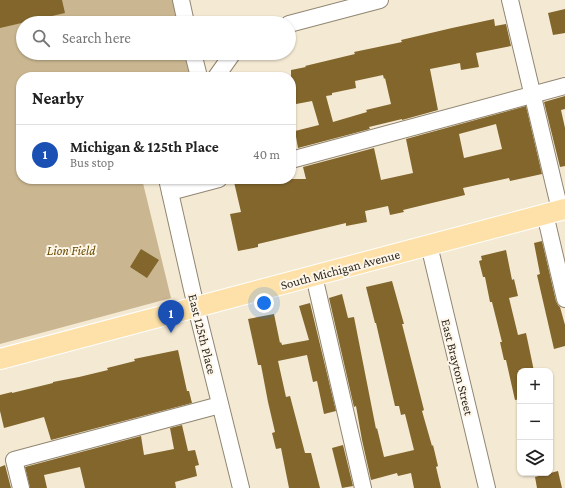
<!DOCTYPE html>
<meta charset="utf-8">
<style>
body{margin:0;font-family:"Crimson Pro",serif;background:#f6f6f6;color:#222}
.controls{position:absolute;right:12px;bottom:12px;display:grid;overflow:hidden;border-radius:8px;box-shadow:0 1px 3px #0004}
.controls button{width:36px;height:36px;display:grid;place-items:center;padding:0;border:0;border-bottom:1px solid #e0e0e0;background:#fff;color:#222;font:20px sans-serif}
.you{position:absolute;left:264px;top:303px;width:14px;height:14px;margin:-10px;border:3px solid #fff;border-radius:50%;background:#1a73e8;box-shadow:0 0 0 6px #1a73e833}
.badge{display:grid;place-items:center;width:26px;height:26px;border-radius:50%;background:#d93025;color:#fff;font-size:13px;font-weight:700}
.pin{position:absolute;translate:-50% -33px;filter:drop-shadow(0 1px 2px #0008)}
.pin::after{content:'';position:absolute;top:21px;width:14px;height:12px;background:inherit;clip-path:polygon(0 0,100% 0,50% 100%)}
.list{margin:0;padding:0;list-style:none}
h2{display:flex;justify-content:space-between;align-items:center;height:52px;margin:0;padding:0 16px;font-size:17px}
h2 small{font-size:13px;font-weight:400;color:#767676}
.list li{display:grid;grid-template-columns:26px 1fr auto;gap:12px;align-items:center;box-sizing:border-box;height:60px;padding:0 16px;border-top:1px solid #e0e0e0}
.list b{display:block;font-size:15px;white-space:nowrap}
.list p{margin:0;font-size:13px;white-space:nowrap;color:#767676}
.list em{font-size:13px;font-style:normal;color:#767676}
.icon{flex:none;width:22px;height:22px;fill:none;stroke:currentColor;stroke-width:2;stroke-linecap:round;stroke-linejoin:round}
.map{position:relative;flex:none;width:565px;height:488px;overflow:hidden}
.search{position:absolute;background:#fff;box-shadow:0 1px 3px #0004;left:16px;top:16px;width:280px;height:44px;display:flex;align-items:center;gap:10px;box-sizing:border-box;padding:0 14px;border-radius:22px;color:#767676;font-size:15px}
.panel{position:absolute;background:#fff;box-shadow:0 1px 3px #0004;left:16px;top:72px;width:280px;height:112px;border-radius:16px}
.map>svg:first-child{display:block}
.green{fill:#cab791}
.building{fill:#82662c;fill-rule:evenodd}
.lines{fill:none;stroke-linecap:round;stroke-linejoin:round}
.minor-casing{stroke:#918672;stroke-width:18}
.major-casing{stroke:#fff;stroke-width:22}
.minor{stroke:#fff;stroke-width:16}
.major{stroke:#fde1a9;stroke-width:20}
.labels{text-anchor:middle;stroke-width:4;stroke-linejoin:round;paint-order:stroke}
.park-label{font-size:13px;font-style:italic;fill:#694c00;stroke:#fef6e9}
.street-label{font-size:13px;fill:#2e2a22;stroke:#fef6e9}
</style>
<div class="map">
<svg width="565" height="488" viewBox="0 0 565 488">
<rect width="100%" height="100%" fill="#f4e9d3"/>
<polygon class="green" points="0,0 173,0 178,23 23,23 23,53 185,53 190,77 21,77 21,179 142,179 171,298 0,344"/>
<g class="building">
<polygon points="0,0 62,0 65,13 0,28"/>
<polygon points="565,9 565,33 553,35 548,13"/>
<path d="M494,19l1,7 11,-2 5,22 -35,7 3,14 -18,3 -1,-7 -30,6 8,41 -36,10v-1l-33,8 1,2 -72,19 -3,-17 24,-6 -7,-24 -21,4v-35l15,-3 -1,-1 50,-12 -1,-2 48,-10 -1,-2 51,-12zM383,75l1,4 1,-1 6,26 -25,6 1,2 -34,10 -7,-26 6,-1v-2l24,-5 -1,-7z"/>
<polygon points="565,96 565,109 561,110 565,128 565,166 560,167 544,102"/>
<path d="M526,106l16,68 -32,7 -1,-3 -46,10 2,7 -62,15 1,2 -14,3 -2,-9 -23,5 2,11 -21,4v-3l-88,21v3l-20,4 -8,-37 11,-2 -7,-30 11,-3h61l-3,-12 71,-19 7,32 32,-7 -7,-34zM496,124l6,25 -38,9 -5,-24z"/>
<polygon points="542,241 556,301 558,305 560,307 565,325 565,346 554,349 537,275 540,274 534,243"/>
<polygon points="141,249 159,260 147,278 130,267"/>
<polygon points="506,250 512,280 514,279 518,296 509,298 518,335 526,333 534,371 520,371 520,399 515,400 506,360 504,360 500,342 502,342 492,302 490,302 485,277 483,277 479,261 482,260 481,256"/>
<polygon points="392,281 404,324 402,324 424,410 422,411 432,446 433,445 438,466 436,467 441,488 414,488 411,473 398,476 397,473 371,480 362,440 356,406 354,407 329,298 342,294 348,318 354,317 376,429 377,428 384,457 414,450 405,414 401,415 399,406 395,406 376,323 375,323 366,287"/>
<polygon points="310,303 336,411 324,414 317,381 313,382 307,355 278,361 286,397 290,396 305,453 311,453 320,488 289,488 281,448 276,449 272,433 275,432 268,402 261,365 258,365 248,319 274,314 280,343 281,342 282,345 309,340 299,306"/>
<polygon points="178,350 187,391 189,391 192,403 51,440 44,417 4,428 0,411 0,395 12,392 12,393 53,383 53,382 79,377 108,370 107,368 135,361 134,359"/>
<polygon points="182,425 188,451 195,450 199,465 195,466 197,476 175,482 176,488 85,488 80,467 44,475 47,488 30,488 25,467 141,436 144,455 174,449 170,428"/>
<polygon points="343,445 353,486 342,488 332,448"/>
<polygon points="5,465 11,488 0,488 0,467"/>
<polygon points="558,471 562,488 537,488 535,477"/>
</g>
<g class="lines">
<g class="minor-casing">
<g id="minor">
<polyline points="181,0 186,23"/>
<polyline points="510,0 560,210"/>
<polyline points="289,24 380,0"/>
<polyline points="193,53 199,77"/>
<polyline points="216,77 233,53"/>
<polyline points="291,160 565,86"/>
<polyline points="167,179 196,307 241,488"/>
<polyline points="170,192 219,179"/>
<polyline points="545,214 565,299"/>
<polyline points="429,245 487,488"/>
<polyline points="314,276 363,488"/>
<polyline points="21,488 14,460 220,405"/>
</g>
</g>
<g class="major-casing">
<polyline id="major" points="0,359 565,209"/>
</g>
<use href="#minor" class="minor"/>
<use href="#major" class="major"/>
</g>
<g class="labels">
<g class="park-label">
<text x="71" y="255">Lion Field</text>
</g>
<g class="street-label">
<text transform="translate(340 269) rotate(-15)" y="5">South Michigan Avenue</text>
<text transform="translate(203 334) rotate(76)" y="5">East 125th Place</text>
<text transform="translate(458 367) rotate(76)" y="5">East Brayton Street</text>
</g>
</g>
</svg>
<div class="controls">
<button>+</button>
<button>−</button>
<button><svg class="icon" aria-label="layers" viewBox="0 0 24 24"><path d="M12 4l9 5-9 5-9-5zM3 14l9 5 9-5"/></svg></button>
</div>
<div class="you"></div>
<div class="pin badge" style="left:171px;top:333px;background:#1a4fb4">1</div>
<div class="search"><svg class="icon" aria-label="search" viewBox="0 0 24 24"><circle cx="10" cy="10" r="6"/><path d="M15 15l6 6"/></svg>Search here</div>
<section class="panel">
<h2>Nearby<small></small></h2>
<ul class="list">
<li><span class="badge" style="background:#1a4fb4">1</span><div><b>Michigan &amp; 125th Place</b><p>Bus stop</p></div><em>40 m</em></li>
</ul>
</section>
</div>
